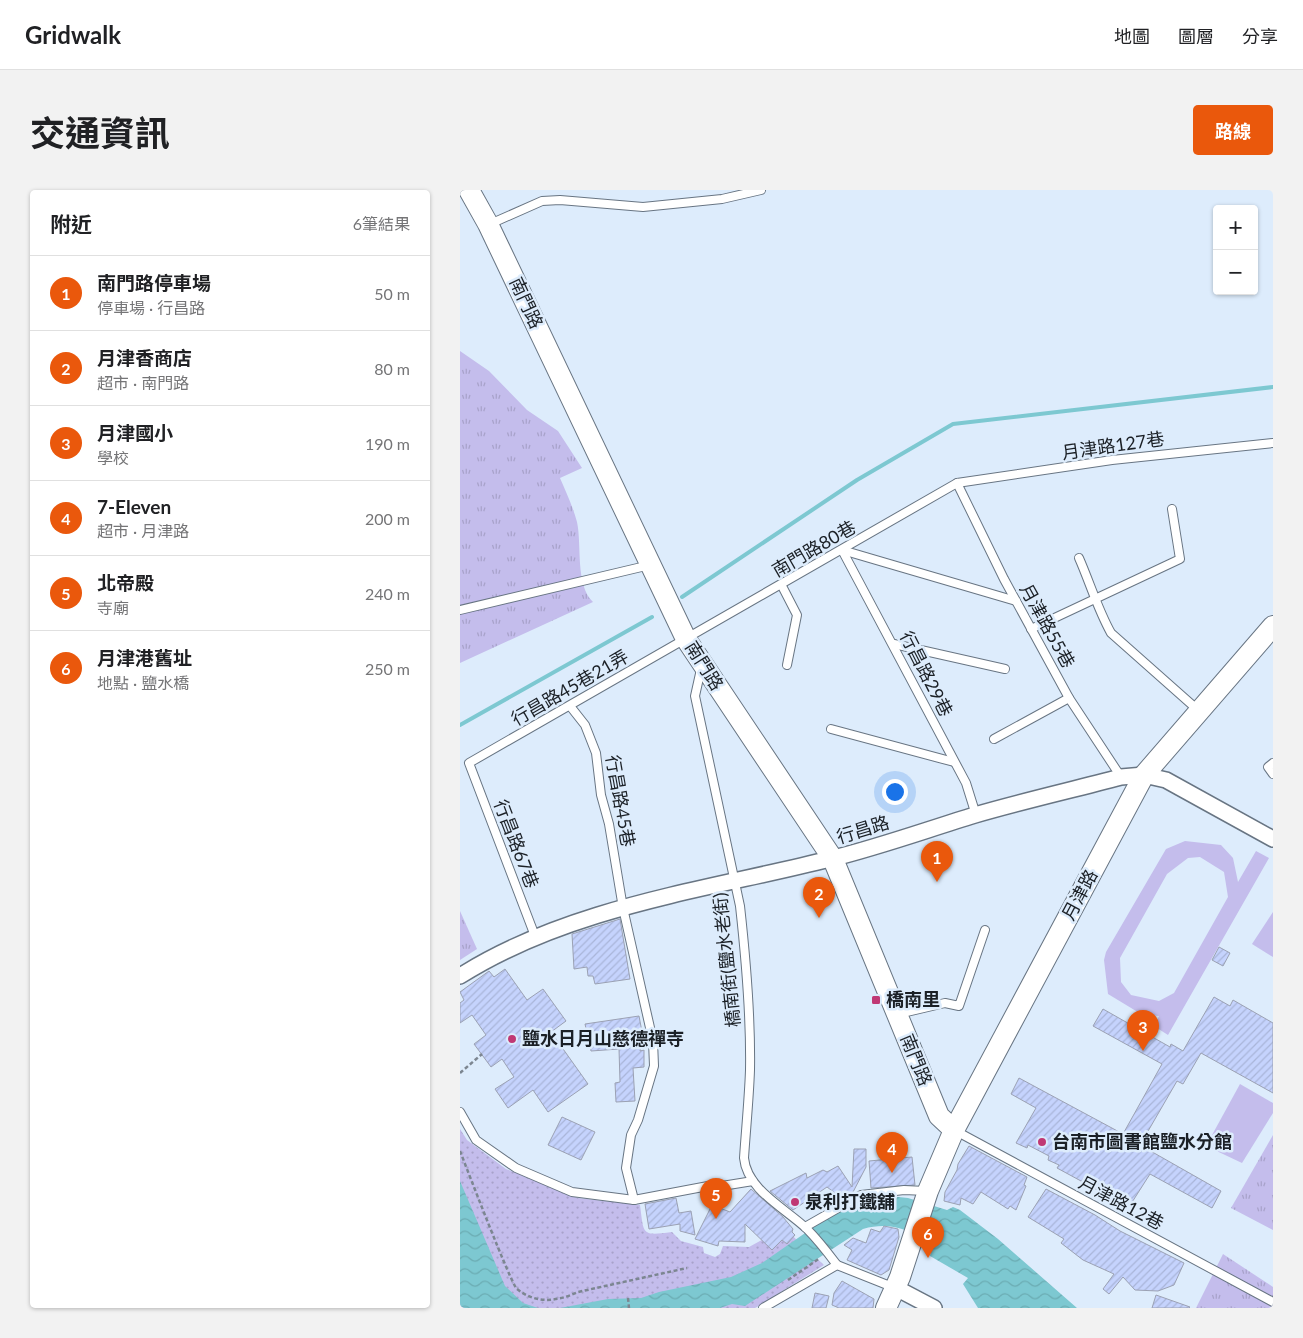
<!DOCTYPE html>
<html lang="zh-TW">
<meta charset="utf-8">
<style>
body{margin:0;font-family:Lato,"Noto Sans TC",sans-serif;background:#f2f2f2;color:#202124}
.controls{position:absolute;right:15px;top:15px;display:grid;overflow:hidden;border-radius:5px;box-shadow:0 1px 4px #0004}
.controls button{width:45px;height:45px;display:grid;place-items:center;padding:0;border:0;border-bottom:1px solid #e0e0e0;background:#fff;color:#202124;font:25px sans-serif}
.you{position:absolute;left:434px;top:601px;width:18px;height:18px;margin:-12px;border:4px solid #fff;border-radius:50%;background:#1a73e8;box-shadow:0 0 0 8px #1a73e833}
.badge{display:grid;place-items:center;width:32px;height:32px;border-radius:50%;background:#ea580c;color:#fff;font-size:16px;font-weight:700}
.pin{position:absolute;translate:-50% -41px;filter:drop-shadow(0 1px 2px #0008)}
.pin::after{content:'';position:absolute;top:26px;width:18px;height:15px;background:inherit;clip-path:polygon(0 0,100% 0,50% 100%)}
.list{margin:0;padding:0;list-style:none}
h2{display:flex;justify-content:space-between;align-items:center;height:65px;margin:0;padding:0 20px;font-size:21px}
h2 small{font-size:16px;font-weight:400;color:#757577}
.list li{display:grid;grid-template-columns:32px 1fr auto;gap:15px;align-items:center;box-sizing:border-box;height:75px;padding:0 20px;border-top:1px solid #e0e0e0}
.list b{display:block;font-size:19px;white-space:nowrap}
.list p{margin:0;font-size:16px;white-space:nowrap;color:#757577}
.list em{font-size:16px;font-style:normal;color:#757577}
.map{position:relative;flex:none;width:813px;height:1118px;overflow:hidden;border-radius:5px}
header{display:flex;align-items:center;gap:30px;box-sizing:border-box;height:70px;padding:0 25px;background:#fff;border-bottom:1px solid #e0e0e0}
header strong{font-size:24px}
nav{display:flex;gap:28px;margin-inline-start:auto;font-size:18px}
.intro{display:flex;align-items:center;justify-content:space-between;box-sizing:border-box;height:120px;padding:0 30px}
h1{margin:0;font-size:35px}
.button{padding:12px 22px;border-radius:5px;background:#ea580c;color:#fff;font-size:18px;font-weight:700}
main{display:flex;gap:30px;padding:0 30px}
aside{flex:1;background:#fff;border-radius:5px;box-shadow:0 1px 4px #0004}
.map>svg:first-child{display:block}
.grass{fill:url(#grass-tufts)}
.park{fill:url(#park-dots)}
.garden{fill:#c4bdec;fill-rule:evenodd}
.water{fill:url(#water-waves)}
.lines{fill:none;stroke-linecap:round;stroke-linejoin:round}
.stream{stroke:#7dc8d1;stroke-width:4}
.building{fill:url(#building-hatch);stroke:#9ba1b3}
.lane-casing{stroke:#687583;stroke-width:10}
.street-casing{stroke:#687583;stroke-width:18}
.secondary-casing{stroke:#687583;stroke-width:22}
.path{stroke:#7c8691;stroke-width:2.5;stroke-dasharray:4 2.5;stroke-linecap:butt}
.lane{stroke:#fff;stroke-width:8}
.street{stroke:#fff;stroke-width:15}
.secondary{stroke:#fff;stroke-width:20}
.poi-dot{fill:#c03874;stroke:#ddecfc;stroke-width:2}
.labels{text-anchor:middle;stroke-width:5;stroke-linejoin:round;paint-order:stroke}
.street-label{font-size:18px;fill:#1b2026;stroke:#ddecfc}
.poi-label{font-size:18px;font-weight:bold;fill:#1b2026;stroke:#ddecfc;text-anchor:start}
</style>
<header>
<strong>Gridwalk</strong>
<nav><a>地圖</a><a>圖層</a><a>分享</a></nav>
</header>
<div class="intro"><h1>交通資訊</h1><a class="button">路線</a></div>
<main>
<aside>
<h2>附近<small>6筆結果</small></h2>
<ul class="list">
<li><span class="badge">1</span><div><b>南門路停車場</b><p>停車場 · 行昌路</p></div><em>50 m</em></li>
<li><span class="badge">2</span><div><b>月津香商店</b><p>超市 · 南門路</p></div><em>80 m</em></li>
<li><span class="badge">3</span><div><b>月津國小</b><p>學校</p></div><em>190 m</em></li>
<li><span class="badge">4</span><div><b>7-Eleven</b><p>超市 · 月津路</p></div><em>200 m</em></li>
<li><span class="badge">5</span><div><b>北帝殿</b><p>寺廟</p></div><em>240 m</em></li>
<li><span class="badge">6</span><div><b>月津港舊址</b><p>地點 · 鹽水橋</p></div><em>250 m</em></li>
</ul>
</aside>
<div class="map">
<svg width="813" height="1118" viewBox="0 0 813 1118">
<defs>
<pattern id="grass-tufts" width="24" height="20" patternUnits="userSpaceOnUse" patternTransform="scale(1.25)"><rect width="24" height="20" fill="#c4bdec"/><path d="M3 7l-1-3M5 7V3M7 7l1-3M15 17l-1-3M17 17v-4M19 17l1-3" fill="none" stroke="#a8a2ca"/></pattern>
<pattern id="park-dots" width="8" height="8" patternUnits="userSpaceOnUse" patternTransform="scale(1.25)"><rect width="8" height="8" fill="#c4bdec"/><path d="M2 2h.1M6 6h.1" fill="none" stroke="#a8a2ca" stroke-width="1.8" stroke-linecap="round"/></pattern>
<pattern id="water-waves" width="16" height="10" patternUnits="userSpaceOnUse" patternTransform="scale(1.25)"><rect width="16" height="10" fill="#7dc8d1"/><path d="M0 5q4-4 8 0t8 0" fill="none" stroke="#6bacb3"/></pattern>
<pattern id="building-hatch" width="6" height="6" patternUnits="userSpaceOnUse" patternTransform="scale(1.25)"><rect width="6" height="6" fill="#c5d3fd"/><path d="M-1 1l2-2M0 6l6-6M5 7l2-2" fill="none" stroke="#a9b5d9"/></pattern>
</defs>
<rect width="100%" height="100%" fill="#ddecfc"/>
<g class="grass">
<path d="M0,161l29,20 38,39 31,21 24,37 -22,10c6,14 13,29 17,44 5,23 -2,63 16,80l-133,61z"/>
<polygon points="0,721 17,759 0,770"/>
<polygon points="813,945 813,1040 771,1018"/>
<polygon points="763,1064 813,1097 813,1118 736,1118"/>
</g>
<path class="park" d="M0,939l7,11 39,29 72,29 62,7c4,30 1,31 32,27l9,9 22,6 1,6 11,4 5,-3 3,-8 26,1 35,-19 40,37 -69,43h-295z"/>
<g class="garden">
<path d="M725,651l36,4 12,13 5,24 18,-31 13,7 -101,177 -14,-9 5,-10 -18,-2 -33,-20 -4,-34 2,-8 60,-103zM740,667l24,15 4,25 -54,96 -15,8 -28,-6 -10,-13 -1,-24 47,-84 21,-16z"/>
<polygon points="813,722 813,767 792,754"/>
<polygon points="780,894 813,913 813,923 782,973 746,956"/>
</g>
<g class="water">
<polygon points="0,991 45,1096 63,1113 78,1118 0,1118"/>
<path d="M429,1006l19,2 39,12 6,-3 7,3 38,29 79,69h-99l-15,-24 5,-6 -38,-22 3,-14c-26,-11 -41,-21 -70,-13l-118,77 -13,-2 -12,4h-160l48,-9 33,-1 18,-6 72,-15 31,-14 82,-57 17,-6z"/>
</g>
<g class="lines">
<g class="stream">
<polyline points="222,407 397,290 493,234 813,197"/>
<polyline points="0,535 192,427"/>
</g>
</g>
<g class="building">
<polygon points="160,729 170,789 135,794 133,786 128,786 127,777 114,779 112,744"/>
<polygon points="759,757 770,763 763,776 752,770"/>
<polygon points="45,779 67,810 83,799 106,831 91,842 128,894 88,922 73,900 48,918 35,899 54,887 42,869 31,877 14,854 26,845 12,825 0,833 0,813 4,810 0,802 29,781 34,787"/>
<polygon points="754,807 770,816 773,810 813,833 813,903 741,863 723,894 717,891 680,955 761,1001 752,1018 690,984 669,1017 597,978 599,975 588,970 589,966 568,955 567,958 556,953 576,918 551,904 559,888 663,944 702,874 633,836 643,819 710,857 711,854 723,861"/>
<polygon points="179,826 183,847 180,861 184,860 184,877 173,878 175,911 156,912 155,893 160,892 159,859 131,861 125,834"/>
<polygon points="102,927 135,942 121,970 88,955"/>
<polygon points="509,956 567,987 564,995 566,996 556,1020 550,1016 548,1019 521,1002 513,1014 501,1008 500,1015 484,1011 485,1002 497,980 498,974"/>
<polygon points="394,959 406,959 406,977 392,1004 383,1009 367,997 333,1020 310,1001 346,983 347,988 363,980 367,982 378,976 392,997"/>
<polygon points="452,967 455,995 411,998 409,971"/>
<polygon points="291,999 323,1027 333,1039 332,1042 335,1045 327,1054 322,1050 312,1060 285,1034 285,1052 259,1051 258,1056 235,1049 252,1015 270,1022"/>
<polygon points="586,999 635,1025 660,1041 724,1073 714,1095 698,1101 675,1100 663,1087 649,1104 643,1099 654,1084 623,1070 601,1053 604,1049 568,1027"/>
<polygon points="216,1008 219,1023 231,1021 235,1045 220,1041 220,1034 189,1039 185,1014"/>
<polygon points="424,1036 438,1039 439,1047 429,1080 421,1085 387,1070 392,1060 384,1055 393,1048 406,1053 411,1039 420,1042"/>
<polygon points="382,1091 414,1109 413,1118 379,1118 372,1115 374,1103"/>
<polygon points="355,1103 369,1106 366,1118 352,1118"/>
<polygon points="696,1105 730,1117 729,1118 692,1118"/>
</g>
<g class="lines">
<g class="lane-casing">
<g id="lane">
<polyline points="30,34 82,11 100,10 183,17 262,9 301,0"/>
<polyline points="497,293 544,389 609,508 661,587"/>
<polyline points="382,360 506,593 516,625"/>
<polyline points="382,360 556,411"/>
<path d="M619,368c11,25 19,52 32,75l88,78"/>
<polyline points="322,396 337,425 327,475"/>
<polyline points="0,420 190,375"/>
<polyline points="571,439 720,369 712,319"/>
<polyline points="434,454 545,479"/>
<path d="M241,479l-6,27 45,210c6,54 11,109 10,164 -1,29 -4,58 -6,88 3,32 41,50 63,71 11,11 21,24 30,36"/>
<polyline points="110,516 125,535 136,563 141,605 149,634 163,718 193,851 194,876 178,930 171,945 166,978 174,1010"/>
<polyline points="371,539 494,572"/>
<polyline points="534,549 609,508"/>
<polyline points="813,573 808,577 813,584"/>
<polyline points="75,746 9,573 497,293 652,270 813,253"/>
<polyline points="438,824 485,813 499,816 525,740"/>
<polyline points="0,922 16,950 56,978 112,1002 174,1010 248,996 262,996 293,991"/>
<polyline points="494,940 813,1112"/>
<polyline points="345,1037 401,1005 444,1000 466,1001"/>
<polyline points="303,1118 377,1075 435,1098"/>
</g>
</g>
<g class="street-casing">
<g id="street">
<path d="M0,786c109,-69 246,-86 370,-117 49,-12 96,-29 145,-44 48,-14 97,-25 146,-38l23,-2 22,5 107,59"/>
<polyline points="436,1098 474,1118"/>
</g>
</g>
<g class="secondary-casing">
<g id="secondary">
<polyline points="9,0 28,34 226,449 373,669 479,926 494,940"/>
<polyline points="426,1118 440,1087 468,1001 494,940 684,585 813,436"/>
</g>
</g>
<g class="path">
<polyline points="0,883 22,864"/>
<path d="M0,961c7,18 51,133 57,138 19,15 39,13 61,3l109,-24"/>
<polyline points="328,1090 360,1068"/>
<polyline points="168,1108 169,1118"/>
</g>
<use href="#lane" class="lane"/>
<use href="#street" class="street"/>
<use href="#secondary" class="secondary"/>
</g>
<g class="poi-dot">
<rect x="411" y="805" width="10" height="10" rx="2.5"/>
<circle cx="52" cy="849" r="5"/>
<circle cx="582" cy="952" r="5"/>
<circle cx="335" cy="1012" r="5"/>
</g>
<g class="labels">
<g class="street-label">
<text transform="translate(66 113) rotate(65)" y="6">南門路</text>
<text transform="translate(653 256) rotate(-8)" y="6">月津路127巷</text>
<text transform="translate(354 359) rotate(-30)" y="6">南門路80巷</text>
<text transform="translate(587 436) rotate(61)" y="6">月津路55巷</text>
<text transform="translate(244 476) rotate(58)" y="6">南門路</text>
<text transform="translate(466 484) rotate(63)" y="6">行昌路29巷</text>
<text transform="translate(110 498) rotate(-30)" y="6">行昌路45巷21弄</text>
<text transform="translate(160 611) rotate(80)" y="6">行昌路45巷</text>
<text transform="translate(403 640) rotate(-17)" y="6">行昌路</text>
<text transform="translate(56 654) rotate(69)" y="6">行昌路67巷</text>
<text transform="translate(620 705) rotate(-62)" y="6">月津路</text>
<text transform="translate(267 770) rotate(-96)" y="6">橋南街(鹽水老街)</text>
<text transform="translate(456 870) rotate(68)" y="6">南門路</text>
<text transform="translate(661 1013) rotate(28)" y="6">月津路12巷</text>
</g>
<g class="poi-label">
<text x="426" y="816">橋南里</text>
<text x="62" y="855">鹽水日月山慈德禪寺</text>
<text x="592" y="958">台南市圖書館鹽水分館</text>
<text x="345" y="1018">泉利打鐵舖</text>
</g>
</g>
</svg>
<div class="controls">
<button>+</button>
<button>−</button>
</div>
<div class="you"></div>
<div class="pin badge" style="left:477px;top:692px">1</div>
<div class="pin badge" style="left:359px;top:728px">2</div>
<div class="pin badge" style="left:683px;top:861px">3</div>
<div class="pin badge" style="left:432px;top:983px">4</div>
<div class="pin badge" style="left:256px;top:1029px">5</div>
<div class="pin badge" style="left:468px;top:1068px">6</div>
</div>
</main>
